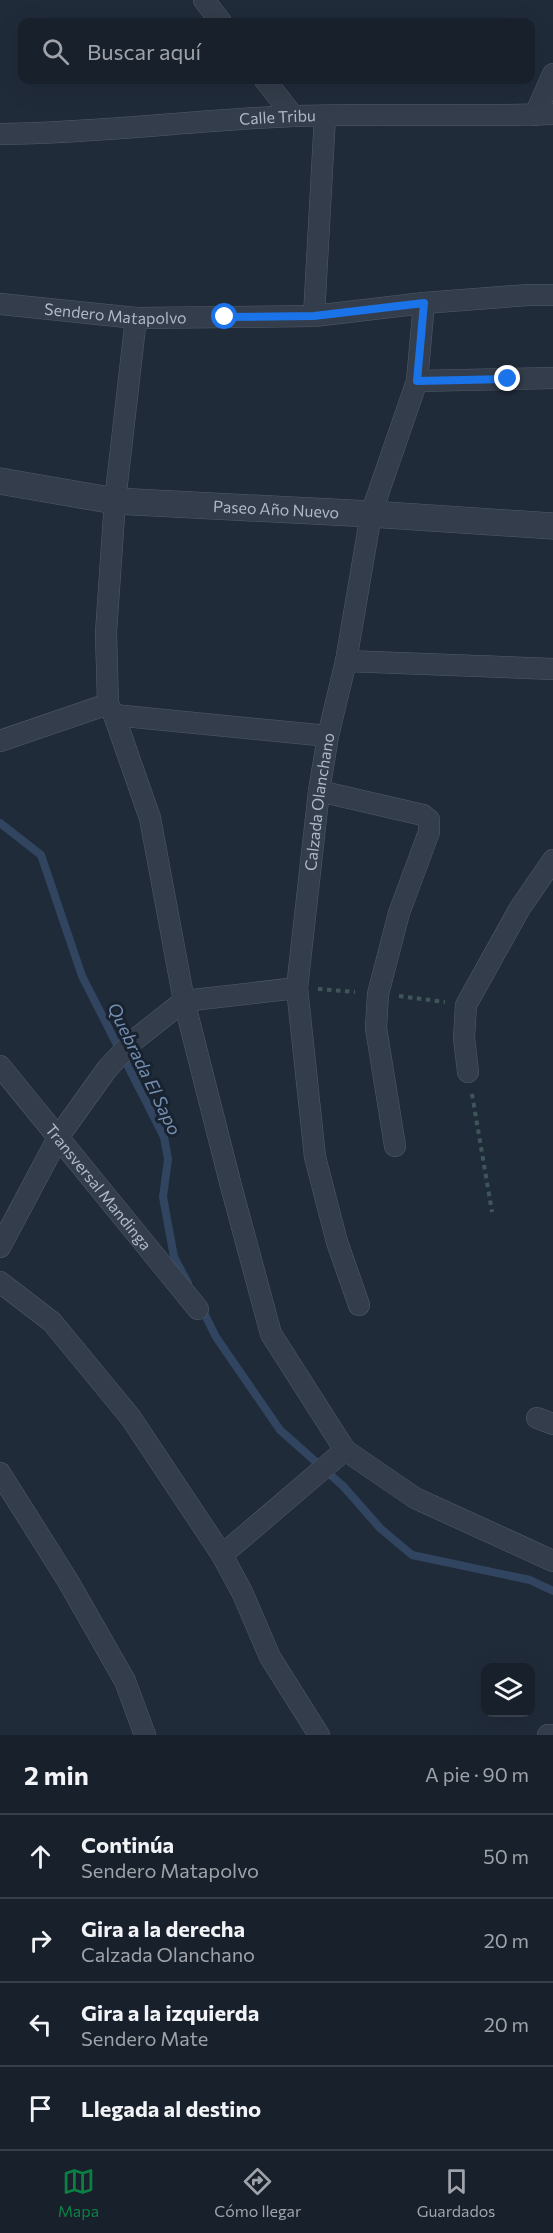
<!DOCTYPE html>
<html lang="es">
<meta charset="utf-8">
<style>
body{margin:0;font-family:Commissioner,sans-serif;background:#252d38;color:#f1f3f6}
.controls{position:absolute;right:18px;bottom:18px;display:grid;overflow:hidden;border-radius:12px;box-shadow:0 6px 24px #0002}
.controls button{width:54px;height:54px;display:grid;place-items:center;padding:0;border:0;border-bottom:2px solid #363e48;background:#18202c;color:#f1f3f6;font:30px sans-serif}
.stop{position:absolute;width:18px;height:18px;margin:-14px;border:4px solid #1a73e8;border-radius:50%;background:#fff}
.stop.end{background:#1a73e8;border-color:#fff;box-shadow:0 2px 6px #0008}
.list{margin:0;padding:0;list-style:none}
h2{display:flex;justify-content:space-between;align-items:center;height:78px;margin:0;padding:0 24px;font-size:26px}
h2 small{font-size:20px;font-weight:400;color:#9fa3a9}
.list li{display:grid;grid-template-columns:39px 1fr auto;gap:18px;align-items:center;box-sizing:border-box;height:84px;padding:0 24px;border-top:2px solid #363e48}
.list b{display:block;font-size:22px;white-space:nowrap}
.list p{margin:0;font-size:20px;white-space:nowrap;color:#9fa3a9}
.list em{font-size:20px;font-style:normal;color:#9fa3a9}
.icon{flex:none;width:33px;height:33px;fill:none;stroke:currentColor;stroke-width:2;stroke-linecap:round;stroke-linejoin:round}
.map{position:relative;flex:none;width:553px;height:1735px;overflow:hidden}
.search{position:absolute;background:#18202c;box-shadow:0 6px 24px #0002;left:18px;right:18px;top:18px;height:66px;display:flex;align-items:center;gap:15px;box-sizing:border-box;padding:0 21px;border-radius:12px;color:#9fa3a9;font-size:22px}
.sheet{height:414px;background:#18202c}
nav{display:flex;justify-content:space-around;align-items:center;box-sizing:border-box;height:84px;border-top:2px solid #363e48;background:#18202c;font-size:16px;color:#9fa3a9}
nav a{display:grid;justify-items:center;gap:3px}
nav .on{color:#0b8043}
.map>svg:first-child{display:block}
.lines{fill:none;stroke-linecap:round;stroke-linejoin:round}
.stream{stroke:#314561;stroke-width:8}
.minor-casing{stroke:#515b68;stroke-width:22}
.tertiary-casing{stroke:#515b68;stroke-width:27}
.path{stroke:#3f5659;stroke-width:4;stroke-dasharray:4.5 4.5;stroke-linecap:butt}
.minor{stroke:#343d4b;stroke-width:21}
.tertiary{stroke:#343d4b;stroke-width:26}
.route{stroke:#1a73e8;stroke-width:8}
.labels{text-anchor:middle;stroke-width:6;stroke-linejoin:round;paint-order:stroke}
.street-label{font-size:16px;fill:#aeb8c7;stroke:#19222f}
.water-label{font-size:18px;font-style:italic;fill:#748eb2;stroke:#19222f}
</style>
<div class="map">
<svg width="553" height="1735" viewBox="0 0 553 1735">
<rect width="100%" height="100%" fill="#202b3a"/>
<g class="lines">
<g class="stream">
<polyline points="0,823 41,855 82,976 164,1137 168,1159 163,1197 174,1257 188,1283"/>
<polyline points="202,1309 216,1337 280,1430 343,1486 380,1528 412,1555 530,1580 553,1591"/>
</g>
<g class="minor-casing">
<g id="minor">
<polyline points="204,0 221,22"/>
<polyline points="265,80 293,116"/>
<polyline points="535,115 553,74"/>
<path id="s1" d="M0,134c98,-1 196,-14 294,-18 87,-3 173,1 259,-2"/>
<path id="s2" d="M0,304l136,14 178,-2 110,-13 104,-8h25"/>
<polyline points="314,316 325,116"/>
<polyline points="136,318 115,501 106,633 108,704 114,715 150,818 184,1001 231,1186 271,1334 345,1450 415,1498 553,1561"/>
<polyline points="417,381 553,378"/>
<polyline points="346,661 553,669"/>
<polyline points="114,715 328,736"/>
<polyline points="0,741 108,704"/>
<polyline points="319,791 423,815 429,820 429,832 399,913 378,994 376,1028 395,1146"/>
<path id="s3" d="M0,1066l198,243"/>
<polyline points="468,1072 464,1038 466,1005 520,908 553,860"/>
<polyline points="0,1247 59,1136 107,1069 133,1041 184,1001 297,988"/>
<polyline points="0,1282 52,1322 131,1418 222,1555 242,1592 270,1657 319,1735"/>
<path id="s4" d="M359,1305l-22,-63 -22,-85 -18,-169 22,-197 9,-55 18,-75 25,-147 46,-133 7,-78"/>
<polyline points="537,1418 553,1424"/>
<polyline points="0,1473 68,1581 125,1681 145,1735"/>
<polyline points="222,1555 345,1450"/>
<polyline points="548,1735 553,1735"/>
</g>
</g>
<g class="tertiary-casing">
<g id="tertiary">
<path id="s5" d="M0,481l115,20 256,13 182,12"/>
</g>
</g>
<g class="path">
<polyline points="318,989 355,992"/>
<polyline points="399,996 445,1002"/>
<polyline points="472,1094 492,1212"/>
</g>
<use href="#minor" class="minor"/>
<use href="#tertiary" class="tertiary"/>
</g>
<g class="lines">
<polyline class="route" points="225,317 314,316 424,303 417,381 508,379"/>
</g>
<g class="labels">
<g class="street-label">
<text dy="6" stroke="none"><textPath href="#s1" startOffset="278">Calle Tribu</textPath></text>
<text dy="6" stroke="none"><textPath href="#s2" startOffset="116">Sendero Matapolvo</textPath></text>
<text dy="6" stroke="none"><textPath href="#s5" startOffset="278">Paseo Año Nuevo</textPath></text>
<text dy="6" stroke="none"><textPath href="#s4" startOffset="512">Calzada Olanchano</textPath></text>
<text dy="6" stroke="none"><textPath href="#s3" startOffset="156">Transversal Mandinga</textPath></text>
</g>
<g class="water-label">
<text transform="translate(144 1069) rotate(64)" y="6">Quebrada El Sapo</text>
</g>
</g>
</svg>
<div class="controls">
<button><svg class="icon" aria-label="layers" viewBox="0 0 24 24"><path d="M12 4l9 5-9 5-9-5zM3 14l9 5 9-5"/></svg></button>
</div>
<div class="stop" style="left:225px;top:317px"></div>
<div class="stop end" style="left:508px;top:379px"></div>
<div class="search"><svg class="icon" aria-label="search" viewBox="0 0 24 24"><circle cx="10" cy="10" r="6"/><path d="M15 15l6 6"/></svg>Buscar aquí</div>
</div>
<section class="sheet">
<h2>2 min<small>A pie · 90 m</small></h2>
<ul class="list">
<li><svg class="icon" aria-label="ahead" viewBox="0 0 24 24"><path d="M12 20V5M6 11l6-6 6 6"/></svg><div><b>Continúa</b><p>Sendero Matapolvo</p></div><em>50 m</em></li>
<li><svg class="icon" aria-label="right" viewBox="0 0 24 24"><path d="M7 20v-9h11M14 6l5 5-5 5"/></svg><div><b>Gira a la derecha</b><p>Calzada Olanchano</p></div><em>20 m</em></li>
<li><svg class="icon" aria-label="left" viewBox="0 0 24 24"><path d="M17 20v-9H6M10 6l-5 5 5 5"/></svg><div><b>Gira a la izquierda</b><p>Sendero Mate</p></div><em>20 m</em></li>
<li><svg class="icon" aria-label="arrive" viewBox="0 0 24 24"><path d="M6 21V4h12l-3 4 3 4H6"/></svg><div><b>Llegada al destino</b></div></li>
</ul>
</section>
<nav>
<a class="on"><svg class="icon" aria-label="map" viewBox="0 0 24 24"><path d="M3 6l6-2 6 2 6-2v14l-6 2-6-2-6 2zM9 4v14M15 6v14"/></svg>Mapa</a>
<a><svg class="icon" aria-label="directions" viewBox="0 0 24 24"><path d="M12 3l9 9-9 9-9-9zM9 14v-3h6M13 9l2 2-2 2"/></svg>Cómo llegar</a>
<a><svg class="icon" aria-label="saved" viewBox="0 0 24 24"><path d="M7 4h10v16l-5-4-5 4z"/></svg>Guardados</a>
</nav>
